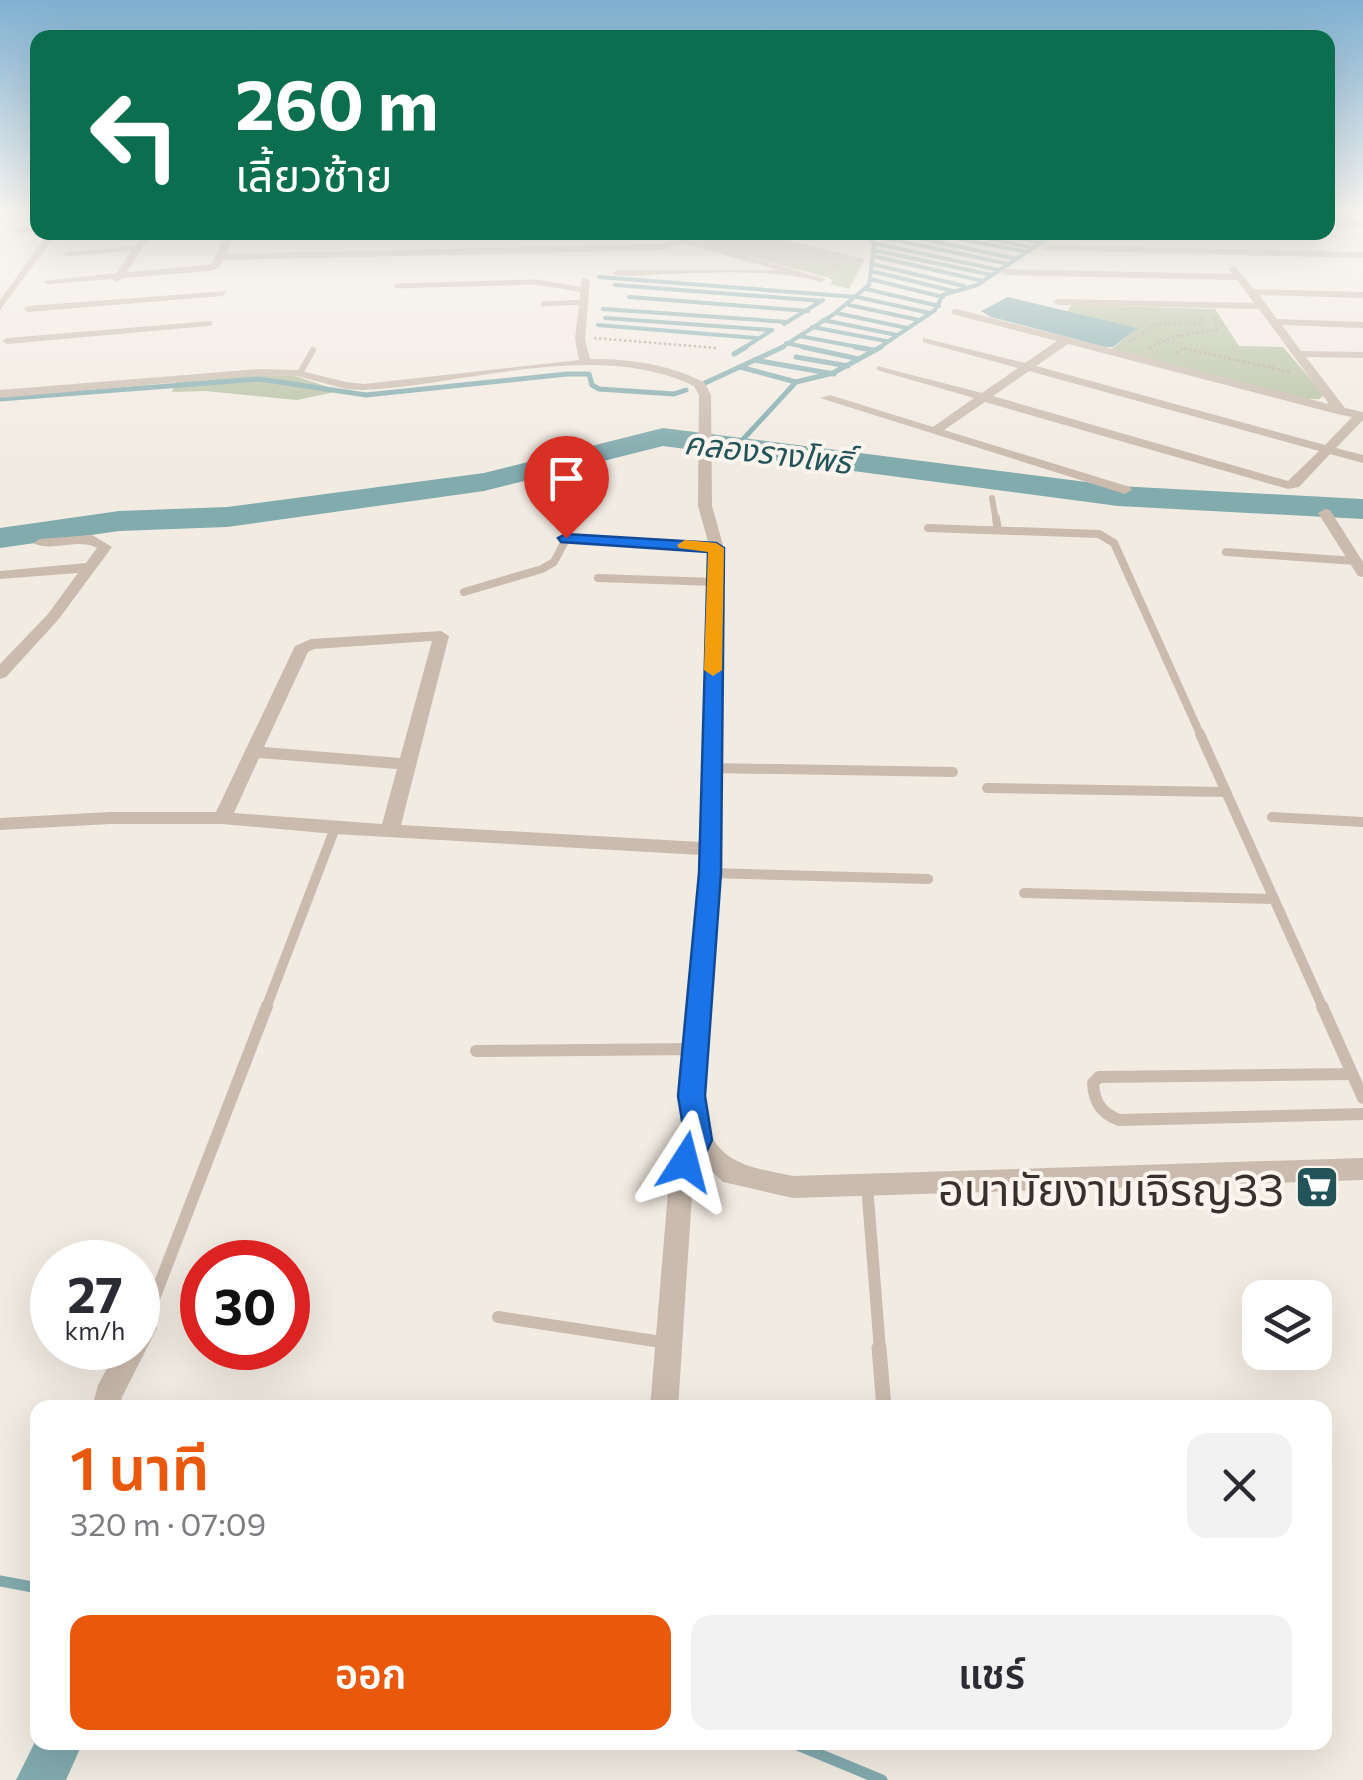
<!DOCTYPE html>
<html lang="th">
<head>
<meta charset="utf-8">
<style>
	:root { --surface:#fff; --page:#f2f2f3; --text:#2b2b33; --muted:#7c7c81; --accent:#ea580c }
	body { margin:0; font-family:Commissioner,"Noto Sans Thai",sans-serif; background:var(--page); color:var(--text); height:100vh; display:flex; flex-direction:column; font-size:38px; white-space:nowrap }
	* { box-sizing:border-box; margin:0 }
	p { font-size:32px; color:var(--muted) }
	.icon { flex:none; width:55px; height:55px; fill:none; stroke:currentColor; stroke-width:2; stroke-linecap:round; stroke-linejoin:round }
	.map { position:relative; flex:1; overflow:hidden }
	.details { position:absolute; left:30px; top:1400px; width:1302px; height:350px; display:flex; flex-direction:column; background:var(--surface); border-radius:20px; box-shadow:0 10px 40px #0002 }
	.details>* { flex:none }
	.guide { position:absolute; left:30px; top:30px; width:1305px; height:210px; border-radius:20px; box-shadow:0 10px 40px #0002; background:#0b6e4f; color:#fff; overflow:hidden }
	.fabs { position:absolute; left:1242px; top:1280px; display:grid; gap:20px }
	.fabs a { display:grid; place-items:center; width:90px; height:90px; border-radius:20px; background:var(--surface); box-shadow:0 10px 40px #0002; font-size:50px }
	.speed { position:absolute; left:30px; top:1240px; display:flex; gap:20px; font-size:50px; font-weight:700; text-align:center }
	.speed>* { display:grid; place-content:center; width:130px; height:130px; border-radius:50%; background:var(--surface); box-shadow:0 10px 40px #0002; line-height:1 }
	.speed small { font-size:25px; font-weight:400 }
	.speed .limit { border:15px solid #d22; background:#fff; color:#111 }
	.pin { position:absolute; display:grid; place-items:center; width:85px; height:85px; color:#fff; margin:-102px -42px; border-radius:50% 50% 50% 0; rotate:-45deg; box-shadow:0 0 10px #0007 }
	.pin .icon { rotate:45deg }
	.me { position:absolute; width:110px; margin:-55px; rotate:9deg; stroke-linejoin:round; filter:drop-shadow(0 0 8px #0008) }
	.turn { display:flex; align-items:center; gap:35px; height:210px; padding:0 40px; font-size:45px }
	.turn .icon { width:130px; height:130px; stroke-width:2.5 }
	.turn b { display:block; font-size:70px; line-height:85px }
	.round { display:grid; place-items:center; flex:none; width:105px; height:105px; border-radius:20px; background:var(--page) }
	.overview { display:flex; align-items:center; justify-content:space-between; height:170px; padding:0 40px }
	h1 { font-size:60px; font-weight:600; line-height:75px; color:var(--accent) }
	.button { display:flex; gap:20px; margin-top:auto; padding:20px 40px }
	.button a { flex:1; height:115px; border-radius:20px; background:var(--accent); color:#fff; font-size:40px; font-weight:600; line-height:115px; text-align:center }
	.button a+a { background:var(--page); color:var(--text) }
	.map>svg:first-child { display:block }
	.green { fill:#b6c1a2 }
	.water { fill:#82abae }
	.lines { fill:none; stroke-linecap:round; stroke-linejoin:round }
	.stream-far2 { stroke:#82abae; stroke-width:4 }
	.stream-far1 { stroke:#82abae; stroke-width:5 }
	.stream { stroke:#82abae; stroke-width:11 }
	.canal { fill:#82abae; fill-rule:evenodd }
	.river { fill:#82abae; fill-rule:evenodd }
	.path { stroke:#b6a698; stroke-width:2.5; stroke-dasharray:2.5 2.5; stroke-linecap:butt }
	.lane-far5 { stroke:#cabbae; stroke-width:5 }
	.lane-far4 { stroke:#cabbae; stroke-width:6 }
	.lane-far3 { stroke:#cabbae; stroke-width:8 }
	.lane-far2 { stroke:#cabbae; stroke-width:10 }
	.lane-far1 { stroke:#cabbae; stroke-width:12 }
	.lane { stroke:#cabbae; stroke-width:15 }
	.street { fill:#cabbae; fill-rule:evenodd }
	.route { fill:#1a73e8; stroke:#114b97; stroke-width:2.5 }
	.slow { fill:#f59e0b }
	.labels { text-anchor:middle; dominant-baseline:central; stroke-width:8; stroke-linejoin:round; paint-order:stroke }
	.far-water-label { font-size:32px; font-style:italic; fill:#235459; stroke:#faf5ee }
	.near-poi-label { font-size:45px; fill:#39302c; stroke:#faf5ee; text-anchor:end }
</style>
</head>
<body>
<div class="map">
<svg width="1363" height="1780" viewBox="0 0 1363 1780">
	<rect width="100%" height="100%" fill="#f2ebe2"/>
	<g class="green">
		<polygon points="664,233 779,233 778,238 865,259 849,289 830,284 833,280 829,278"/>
		<polygon points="1072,305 1215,309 1239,346 1283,347 1324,395 1319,399 1304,399 1112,349 1137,328 1067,311"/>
		<polygon points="260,375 295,376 340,391 297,400 205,391 172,392 177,380"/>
	</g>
	<polygon class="water" points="1008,297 1138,328 1113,347 1105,347 991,317 981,311"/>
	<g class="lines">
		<g class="stream-far2">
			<polyline points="890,232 1017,259"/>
			<polyline points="925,232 1027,252"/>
			<polyline points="957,232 1034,248"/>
			<polyline points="989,232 1042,243"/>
			<polyline points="1023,232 1049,238"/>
			<polyline points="870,235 1009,264"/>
			<polyline points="872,243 999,270"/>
			<polyline points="873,250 992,275"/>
			<polyline points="873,256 983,281"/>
			<polyline points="872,264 964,286"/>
			<polyline points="871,271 953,291"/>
			<polyline points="599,277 857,297 930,313"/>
			<polyline points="870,279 943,297"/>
			<polyline points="615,285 822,301"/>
			<polyline points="866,289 939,306"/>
			<polyline points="629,297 808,311"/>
			<polyline points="849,305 919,320"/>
			<polyline points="603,309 788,322"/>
			<polyline points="836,313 907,328"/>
			<polyline points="605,318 772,330"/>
			<polyline points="823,320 897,335"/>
			<polyline points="784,324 823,300"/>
			<polyline points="598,325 756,338"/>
			<polyline points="812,327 886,341"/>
			<polyline points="799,336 869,349"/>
			<polyline points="786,343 814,349"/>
			<polyline points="742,349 772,330"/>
			<polyline points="779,349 834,314 869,285 874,247 870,232"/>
			<polyline points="877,349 935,310 943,295 977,285 1057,232"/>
		</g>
		<g class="stream-far1">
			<polyline points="803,347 859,359"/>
			<polyline points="855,347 873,350"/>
			<polyline points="734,354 746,347"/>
			<polyline points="796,357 848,366"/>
			<polyline points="754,360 834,374"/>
			<polyline points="740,367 796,382"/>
			<polyline points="705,383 783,347"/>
			<polyline points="0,399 259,379 366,395 567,374 589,374 592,385 599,389 674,394 686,390"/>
			<polyline points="736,447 796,382 833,373 881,347"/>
		</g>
		<g class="stream">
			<polyline points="0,1581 38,1588"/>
			<polyline points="790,1742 882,1780"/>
		</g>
		<polygon class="canal" points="38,1736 38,1742 83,1742 66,1780 16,1780"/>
		<polygon class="river" points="663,428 1118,486 1363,499 1363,519 1118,506 663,446 484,491 227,527 119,531 0,548 0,528 119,511 227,507 484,473"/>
		<g class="path">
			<polyline points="776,250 802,249 840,261 837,268 830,268"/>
			<polyline points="594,338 716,348"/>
			<polyline points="1129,342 1157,324 1200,324 1202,318"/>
			<polyline points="1149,348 1172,337 1216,330 1215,318"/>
			<polyline points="1176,353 1183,348 1290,372"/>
		</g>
		<g class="lane-far5">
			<polyline points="17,230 38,230"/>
			<polyline points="397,286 535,282 584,290"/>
			<polyline points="543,304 584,302"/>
		</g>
		<g class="lane-far4">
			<polyline points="300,373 313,350"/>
			<polyline points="992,498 996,521"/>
		</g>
		<g class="lane-far3">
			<polyline points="996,518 998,530"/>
			<polyline points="928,528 1099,534 1114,543 1201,736"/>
			<polyline points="1226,552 1355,561"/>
			<polyline points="598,578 715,582"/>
			<polyline points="464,592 542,569 554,562 566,539 716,548"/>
		</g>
		<g class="lane-far2">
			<polyline points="1200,734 1323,1008"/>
			<polyline points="711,768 953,772"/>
			<polyline points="987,788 1226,792"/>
			<polyline points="1272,817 1363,822"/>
			<polyline points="710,873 928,879"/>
			<polyline points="1024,893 1274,899"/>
			<polyline points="266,1008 335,828"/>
		</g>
		<g class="lane-far1">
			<polyline points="1322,1006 1363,1098"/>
			<polyline points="476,1051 695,1049"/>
			<path d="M1352,1074L1099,1077L1093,1083C1094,1102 1101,1113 1119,1120L1363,1114"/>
			<polyline points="867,1185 880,1350"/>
			<polyline points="498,1317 668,1343"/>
			<polyline points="143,1327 267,1006"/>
		</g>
		<polyline class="lane" points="879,1348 884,1408"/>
		<g class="street">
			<polygon points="1328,220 1363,221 1363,227 1328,226"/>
			<polygon points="49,232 58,232 0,310 0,300"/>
			<path d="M144,232H153L127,272L208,265L212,263L227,232H347L234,238L226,254L662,244L673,241L648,232L682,237L710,232L692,240L826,279L821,282C757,265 683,275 617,276L612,273L617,270H778L682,243L663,250L223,260L219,267L210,271L123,278L117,282L112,279L48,284L43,281L117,273L131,251L67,256L62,253L135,246Z"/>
			<polygon points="809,232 843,232 855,236 850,239"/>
			<polygon points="1045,245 1363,252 1363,258 1042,250"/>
			<path d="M1234,266L1254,289L1363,292V298L1259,295L1277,319L1363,322V328L1282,325L1301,351L1363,352V358L1306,357L1345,408L1363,412V420L1336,448L1363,455V463L1330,454L1299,487L1288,489L985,402L944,430L1130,487L1132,490L1125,494L820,398L830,395L933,427L974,398L877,370V366L982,393L1018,368L923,342V338L1025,363L1057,341L952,314V310L956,309L1329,404L1259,309L1058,305L1053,302L1058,299L1254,303L1237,280L1006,275L1001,272L1006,269L1233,274L1229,269ZM1068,344L1337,414L1352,417L1325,445L1036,366ZM1029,371L1319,451L1288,481L993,396Z"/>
			<path d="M582,278L590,280L585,339L590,359C627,358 673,365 705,383L711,395L712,506L723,545L720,873L704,1120C720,1166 751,1167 793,1176L1363,1158V1180L793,1198L723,1182L699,1159L693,1180L678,1408H650L669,1180L677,1150L686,1137L680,1120L701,855L335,834L222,824H110L0,830V818L110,812H216L295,646L311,639L441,631L449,636L401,825L701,842L709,545L698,506L699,395L694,386C597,339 467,385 364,390L346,389L297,376L259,375L0,398V390L259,369L297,370L346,382L364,384L579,360L575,339ZM432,641L400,758L264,747L308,652L314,649ZM259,758L397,769L382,824L234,813Z"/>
			<polygon points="227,291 223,296 28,312 23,309 28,306"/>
			<polygon points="212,321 212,325 208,326 7,344 2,341 7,338"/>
			<polygon points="1325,509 1330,510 1363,562 1363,577 1358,576 1318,513"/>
			<path d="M92,535L112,547L58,620L6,677L0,679V664L48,614L78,573L0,579V571L86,563L97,548C77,537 52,553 33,543L40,539Z"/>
			<polygon points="143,1315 153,1319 157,1328 122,1397 120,1408 92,1408 98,1385 118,1348 138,1348 138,1317"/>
		</g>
	</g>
	<linearGradient id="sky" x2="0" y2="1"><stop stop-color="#7fb0d1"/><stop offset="0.46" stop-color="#f9f6f2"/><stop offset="1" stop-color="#f9f6f2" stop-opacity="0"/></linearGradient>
	<rect width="1363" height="461" fill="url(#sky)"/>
	<path class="route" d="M566,534L716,543L724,548L721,873L705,1096L712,1140C704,1157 696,1178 675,1170L671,1162L685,1138L678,1096L699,873L708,552L561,542L558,538Z"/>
	<polygon class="slow" points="685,540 716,543 724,548 722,670 713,676 704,670 708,552 679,548 677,545"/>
	<defs>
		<g id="supermarket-square" transform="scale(2.25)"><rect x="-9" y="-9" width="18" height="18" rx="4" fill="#235459" stroke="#faf5ee"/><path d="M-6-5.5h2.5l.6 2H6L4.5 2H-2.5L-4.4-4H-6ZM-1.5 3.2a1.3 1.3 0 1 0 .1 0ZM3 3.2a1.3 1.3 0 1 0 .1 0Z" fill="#fff"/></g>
	</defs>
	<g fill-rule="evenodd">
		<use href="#supermarket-square" x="1317" y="1187"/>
	</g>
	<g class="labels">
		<g class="far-water-label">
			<text transform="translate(768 451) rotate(7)">คลองรางโพธิ์</text>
		</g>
		<g class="near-poi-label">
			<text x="1284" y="1187">อนามัยงามเจิรญ33</text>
		</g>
	</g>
</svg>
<div class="fabs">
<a><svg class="icon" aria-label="layers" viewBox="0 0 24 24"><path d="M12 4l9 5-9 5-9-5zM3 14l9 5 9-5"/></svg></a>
</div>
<div class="speed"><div>27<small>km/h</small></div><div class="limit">30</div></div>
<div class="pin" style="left:566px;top:538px;background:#d93025"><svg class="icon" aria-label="arrive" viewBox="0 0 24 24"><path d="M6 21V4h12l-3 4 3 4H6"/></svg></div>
<svg class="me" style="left:685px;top:1162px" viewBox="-20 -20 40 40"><path d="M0-17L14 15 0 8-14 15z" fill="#1a73e8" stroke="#fff" stroke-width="4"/></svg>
<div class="guide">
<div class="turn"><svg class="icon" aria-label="left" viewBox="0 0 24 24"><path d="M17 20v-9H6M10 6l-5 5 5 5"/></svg><div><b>260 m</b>เลี้ยวซ้าย</div></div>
</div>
<section class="details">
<div class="overview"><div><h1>1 นาที</h1><p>320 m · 07:09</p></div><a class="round"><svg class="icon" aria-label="close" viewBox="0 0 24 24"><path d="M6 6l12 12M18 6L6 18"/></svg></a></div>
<div class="button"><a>ออก</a><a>แชร์</a></div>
</section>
</div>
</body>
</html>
